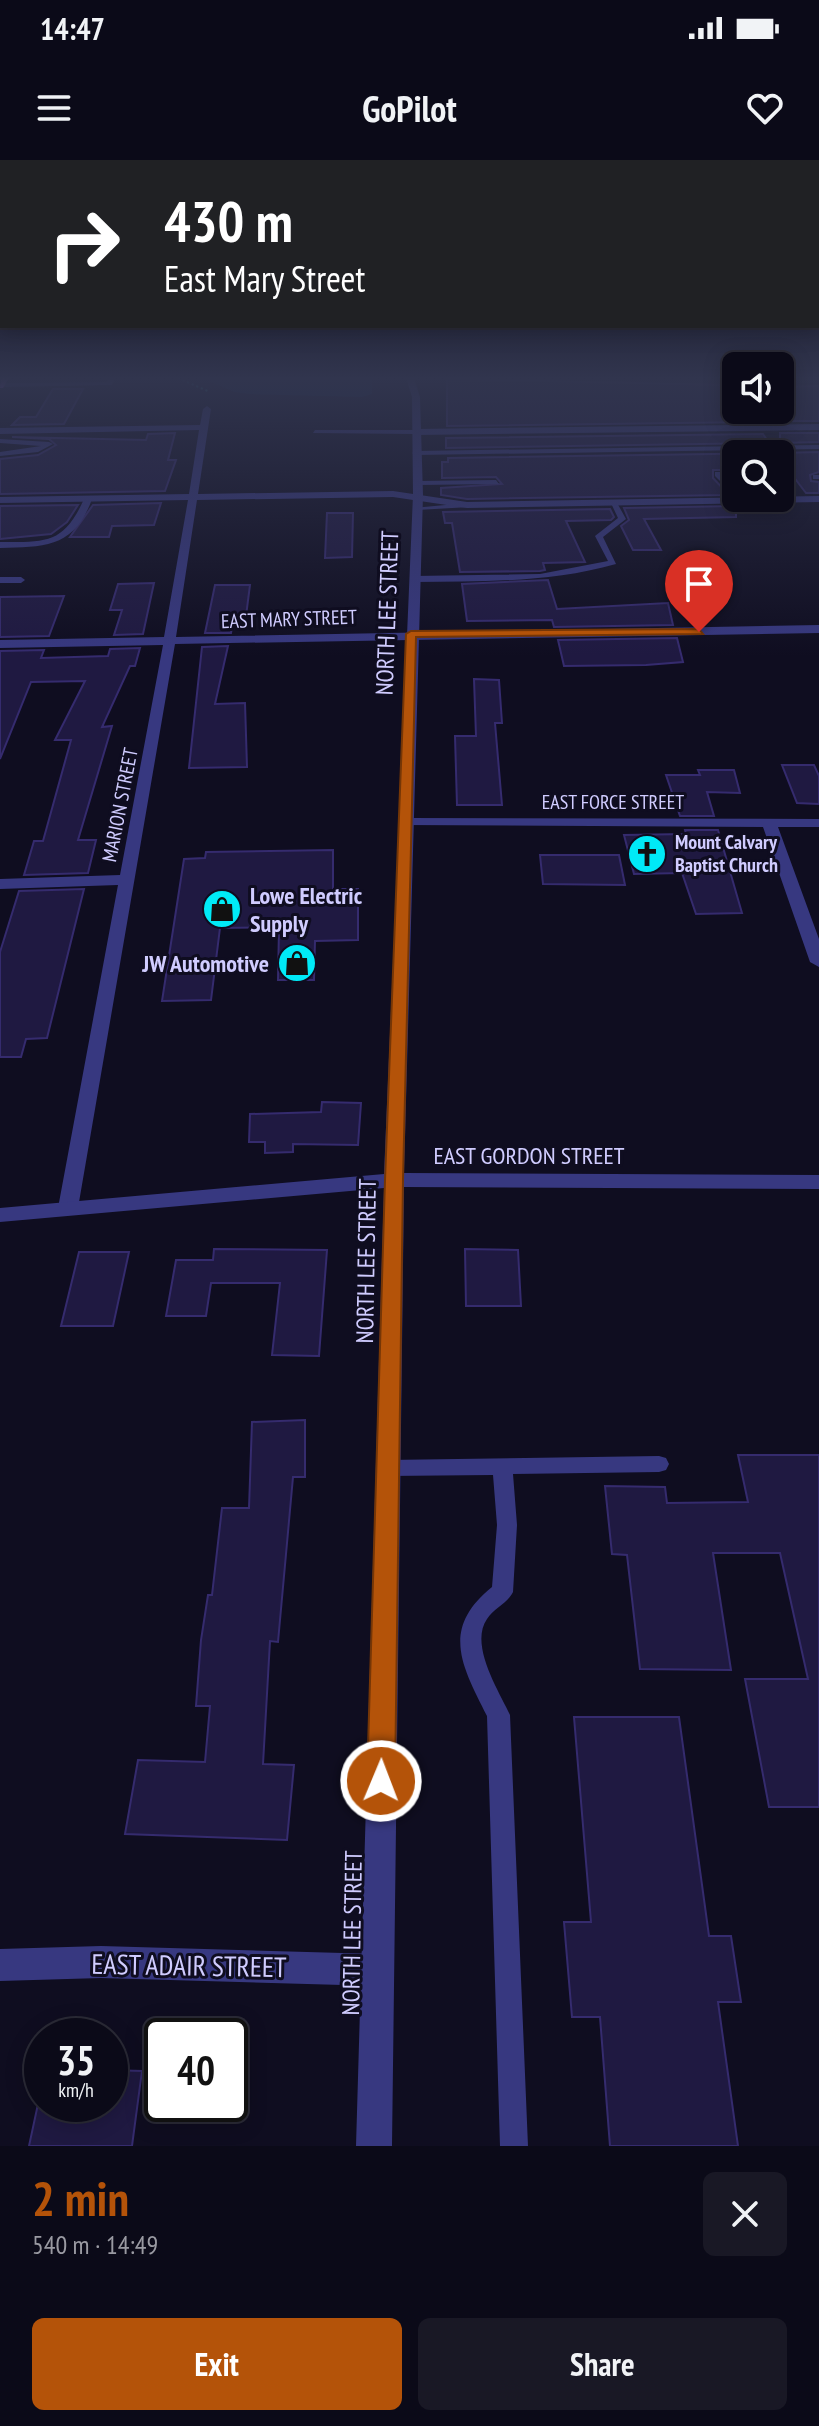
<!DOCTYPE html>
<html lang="en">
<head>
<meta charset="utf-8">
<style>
	:root { --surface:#0b0a18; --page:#191825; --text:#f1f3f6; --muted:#9a9aa2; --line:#2b2b37; --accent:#b45309 }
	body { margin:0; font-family:"PT Sans Narrow",sans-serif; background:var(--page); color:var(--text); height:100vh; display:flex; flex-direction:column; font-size:30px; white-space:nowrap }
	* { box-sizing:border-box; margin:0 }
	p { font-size:26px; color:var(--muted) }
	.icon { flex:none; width:44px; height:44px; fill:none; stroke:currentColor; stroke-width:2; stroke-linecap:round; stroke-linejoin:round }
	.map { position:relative; height:1986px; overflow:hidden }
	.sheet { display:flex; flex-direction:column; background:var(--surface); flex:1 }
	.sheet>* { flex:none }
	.hud { position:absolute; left:0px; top:0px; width:820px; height:168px; box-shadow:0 4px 20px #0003,0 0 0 2px var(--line); background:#202124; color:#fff; overflow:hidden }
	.buttons { position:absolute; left:722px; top:192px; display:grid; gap:16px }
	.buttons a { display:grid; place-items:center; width:72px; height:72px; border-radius:12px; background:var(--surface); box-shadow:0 4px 20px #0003,0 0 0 2px var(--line); font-size:40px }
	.speed { position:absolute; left:24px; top:1858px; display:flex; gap:16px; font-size:40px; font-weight:700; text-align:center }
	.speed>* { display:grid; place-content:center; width:104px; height:104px; border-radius:50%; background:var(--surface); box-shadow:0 4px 20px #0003,0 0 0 2px var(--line); line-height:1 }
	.speed small { font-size:20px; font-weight:400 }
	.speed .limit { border:4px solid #111; border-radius:12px; background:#fff; color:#111 }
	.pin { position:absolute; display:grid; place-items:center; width:68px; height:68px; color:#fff; margin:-82px -34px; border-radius:50% 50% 50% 0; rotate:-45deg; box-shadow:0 0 8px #0007 }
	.pin .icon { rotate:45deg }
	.me { position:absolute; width:88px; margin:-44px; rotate:1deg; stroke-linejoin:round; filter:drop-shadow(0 0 6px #0008) }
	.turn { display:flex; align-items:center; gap:28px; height:168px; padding:0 32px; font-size:36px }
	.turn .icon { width:104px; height:104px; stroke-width:2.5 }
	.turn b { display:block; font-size:56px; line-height:68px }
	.round { display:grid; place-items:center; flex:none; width:84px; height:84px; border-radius:12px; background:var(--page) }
	.headline { display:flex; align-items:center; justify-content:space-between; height:136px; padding:0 32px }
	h1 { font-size:48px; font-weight:700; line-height:60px; color:var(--accent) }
	.action { display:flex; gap:16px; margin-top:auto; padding:16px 32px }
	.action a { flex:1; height:92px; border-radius:12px; background:var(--accent); color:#fff; font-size:32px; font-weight:700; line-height:92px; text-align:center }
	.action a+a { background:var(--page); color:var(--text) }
	.status { display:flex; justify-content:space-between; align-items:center; height:56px; padding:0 40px; background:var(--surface); direction:ltr }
	.status svg { height:22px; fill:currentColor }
	header { display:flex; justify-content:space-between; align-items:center; height:104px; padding:0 32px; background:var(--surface); font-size:36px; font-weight:700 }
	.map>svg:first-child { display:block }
	.water { fill:#0c2445 }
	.building { fill:#1f1941; stroke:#352b6e; stroke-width:2 }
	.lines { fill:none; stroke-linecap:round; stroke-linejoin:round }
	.path { stroke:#2db2a4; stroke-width:2; stroke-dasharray:2 3; stroke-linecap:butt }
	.service { fill:#373880; fill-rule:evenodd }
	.minor { fill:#373880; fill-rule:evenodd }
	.tertiary { fill:#373880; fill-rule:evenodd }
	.primary { fill:#b753ff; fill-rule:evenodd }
	.route { fill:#b45309; stroke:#753606; stroke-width:2 }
	.labels { text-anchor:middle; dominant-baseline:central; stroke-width:6; stroke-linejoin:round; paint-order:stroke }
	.far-street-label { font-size:20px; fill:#d0ccff; stroke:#0f0d20 }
	.far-poi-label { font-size:20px; font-weight:bold; fill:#d0ccff; stroke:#0f0d20; text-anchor:start }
	.street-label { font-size:24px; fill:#d0ccff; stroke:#0f0d20 }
	.poi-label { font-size:24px; font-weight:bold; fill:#d0ccff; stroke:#0f0d20; text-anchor:start }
	.near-street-label { font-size:28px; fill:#d0ccff; stroke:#0f0d20 }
</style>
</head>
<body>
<div class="status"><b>14:47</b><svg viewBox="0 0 49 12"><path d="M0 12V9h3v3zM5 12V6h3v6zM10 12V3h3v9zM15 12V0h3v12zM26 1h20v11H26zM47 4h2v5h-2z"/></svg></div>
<header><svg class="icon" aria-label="menu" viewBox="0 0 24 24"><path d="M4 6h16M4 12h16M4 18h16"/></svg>GoPilot<svg class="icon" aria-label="heart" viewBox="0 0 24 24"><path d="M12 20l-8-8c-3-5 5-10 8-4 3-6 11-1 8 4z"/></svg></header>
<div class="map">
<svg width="819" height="1986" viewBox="0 0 819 1986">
	<rect width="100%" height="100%" fill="#0f0d20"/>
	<polygon class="water" points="203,218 372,218 372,234 362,237 249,234 234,232"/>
	<g class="building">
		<polygon points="447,219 729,225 736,235 736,250 746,250 754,262 447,266"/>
		<polygon points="819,226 819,261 780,261 780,227"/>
		<polygon points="53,229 83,229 64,264 12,265 20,257 36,257"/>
		<polygon points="175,273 168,300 176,300 165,331 0,334 0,299 38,295 56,285 49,279 12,277 146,280 148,274"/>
		<polygon points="780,273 819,273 819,282 780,283"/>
		<polygon points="763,274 769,283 446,288 446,278"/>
		<polygon points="819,292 819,312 810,315 811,321 819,322 819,333 806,333 780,299 780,293"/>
		<polygon points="776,293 736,294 736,325 723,310 713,310 713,318 729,335 467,339 441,335 441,328 502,324 496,317 442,318 442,302 448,302 448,298"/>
		<polygon points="161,343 154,365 112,366 109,377 70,377 93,345"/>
		<polygon points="78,345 67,362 51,374 0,379 0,346"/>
		<polygon points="736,346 736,357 644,359 661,390 633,390 621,366 629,360 624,348"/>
		<polygon points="610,349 614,357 611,360 566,361 585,402 543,403 545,410 540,411 460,412 452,363 445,363 443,352"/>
		<polygon points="327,353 353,353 352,397 325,398"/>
		<polygon points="548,420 557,449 668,443 673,465 554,467 552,460 467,461 462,424"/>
		<polygon points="154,423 143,474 114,475 122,450 110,450 118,424"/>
		<polygon points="215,425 250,425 246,456 234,456 231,473 205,473"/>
		<polygon points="64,436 49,476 0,477 0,437"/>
		<polygon points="677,478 683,502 646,505 564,506 558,480"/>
		<polygon points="228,486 215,544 245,543 247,607 189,608 202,487"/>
		<polygon points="140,488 135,506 130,506 102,567 112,566 78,680 96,680 88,713 24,715 34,681 43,681 71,580 55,580 85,521 31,522 0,599 0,491 44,490 41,498 108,496 110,489"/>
		<polygon points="474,519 499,520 502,563 495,563 502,645 457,645 455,576 476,576"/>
		<polygon points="782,605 814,605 819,616 819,644 797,643"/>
		<polygon points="698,610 734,610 740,633 707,632 714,656 680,656 666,615 700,615"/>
		<polygon points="685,670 718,670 742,753 696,754 682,713 634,714 624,675 686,674"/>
		<polygon points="333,690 333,729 358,729 358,780 315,781 314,820 278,820 279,767 220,768 211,840 162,841 184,699 205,698 206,692"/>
		<polygon points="540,695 619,695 625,725 543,724"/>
		<polygon points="84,729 47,878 26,879 21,897 0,897 0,792 19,731"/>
		<polygon points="322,942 361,943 358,985 293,984 293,992 265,993 265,982 249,982 250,954 321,952"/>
		<polygon points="214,1089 327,1090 319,1196 272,1195 280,1123 211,1123 206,1156 166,1156 176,1100 213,1100"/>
		<polygon points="465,1089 518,1090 521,1146 466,1146"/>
		<polygon points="79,1092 129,1092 113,1166 61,1166"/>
		<polygon points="305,1260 305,1317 293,1317 278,1482 270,1481 263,1604 294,1605 287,1680 125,1674 138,1600 205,1602 210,1546 196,1546 201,1480 208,1435 212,1435 222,1348 249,1348 252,1262"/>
		<polygon points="738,1295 819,1295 819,1647 769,1647 745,1519 808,1519 780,1393 713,1393 731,1510 640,1509 627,1395 612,1394 605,1326 665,1327 667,1343 748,1342"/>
		<polygon points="574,1557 679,1557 709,1776 731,1776 741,1842 718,1842 738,1986 610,1986 600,1857 572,1857 564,1762 591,1762"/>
		<polygon points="110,1910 142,1911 132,1986 29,1986 38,1944 110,1944"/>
	</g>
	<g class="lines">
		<polyline class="path" points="178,218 210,232"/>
		<g class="service">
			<polygon points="109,218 115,218 112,225 0,227 0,223 107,222"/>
			<polygon points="315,270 415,270 418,272 415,274 313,273"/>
			<polygon points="0,279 49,282 53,284 38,292 0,296 0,292 41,286 0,283"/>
			<polygon points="819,285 819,289 416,295 412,293 416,291"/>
			<polygon points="715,312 721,312 736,330 736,337 715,316"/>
			<rect x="813" y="315" width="6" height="4"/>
			<polygon points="496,320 499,324 417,325 413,323 417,321"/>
			<path d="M85,337L92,339C75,387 46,387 0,388V382C48,382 64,384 85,337Z"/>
			<path d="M610,341H616L626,359L603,377L616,404C549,423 483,421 414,422L410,419L414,416L540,414L608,401L595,376L618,358Z"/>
			<polygon points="467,343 470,347 417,350 413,348"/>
			<polygon points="0,417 21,417 25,420 21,423 0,423"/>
			<path d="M659,1296L666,1298L669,1304L666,1310L659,1312L513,1314L517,1365L513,1432C507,1444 494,1448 487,1459C469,1485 499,1531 510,1555L528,1986H500L487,1556C462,1506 440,1469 492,1427L497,1365L493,1315L387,1316L380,1314L377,1308L380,1302L387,1300Z"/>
		</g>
		<g class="minor">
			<polygon points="207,246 211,249 198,334 393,331 467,342 819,336 819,342 467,348 393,337 197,340 176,477 819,465 819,473 175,484 78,1048 75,1053 61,1053 58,1048 118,725 0,729 0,719 120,715 163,485 0,488 0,480 164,477 188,340 0,343 0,337 189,334 199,270 0,274 0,268 200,265 203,249"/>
			<polygon points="819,264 819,270 415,275 411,272 415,269"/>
			<polygon points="406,658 819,659 819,667 778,667 819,779 819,807 810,802 763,667 401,665 399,662"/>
			<polygon points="101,1786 378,1794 390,1798 394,1810 390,1822 378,1826 101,1818 0,1821 0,1789"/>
		</g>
		<polygon class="tertiary" points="406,218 414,218 420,237 423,335 404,1013 819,1015 819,1029 404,1027 392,1986 356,1986 384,1028 0,1062 0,1048 384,1014 413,335 412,237"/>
		<polygon class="primary" points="9,218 3,228 0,228 1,218"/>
	</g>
	<linearGradient id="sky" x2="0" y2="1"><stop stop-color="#080712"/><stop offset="0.44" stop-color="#31354e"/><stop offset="1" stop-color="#31354e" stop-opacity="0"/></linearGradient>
	<rect width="819" height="496" fill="url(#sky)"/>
	<polygon class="route" points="699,469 703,474 416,477 403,1020 395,1621 391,1631 381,1635 371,1631 367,1621 385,1020 406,474 411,471"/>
	<defs>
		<g id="church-disc" transform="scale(2)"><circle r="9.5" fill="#00eaf7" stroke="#0f0d20"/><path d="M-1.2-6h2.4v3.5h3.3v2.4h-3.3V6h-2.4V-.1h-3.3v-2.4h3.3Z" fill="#111"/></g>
		<g id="shop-disc" transform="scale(2)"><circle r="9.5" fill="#00eaf7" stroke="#0f0d20"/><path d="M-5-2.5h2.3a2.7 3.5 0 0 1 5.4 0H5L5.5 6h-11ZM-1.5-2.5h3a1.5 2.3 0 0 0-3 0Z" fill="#111"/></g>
	</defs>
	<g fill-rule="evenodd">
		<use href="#church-disc" x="647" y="694"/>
		<use href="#shop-disc" x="222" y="749"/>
		<use href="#shop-disc" x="297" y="803"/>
	</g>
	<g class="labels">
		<g class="far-street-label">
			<text transform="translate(289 459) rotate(-2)">EAST MARY STREET</text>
			<text x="613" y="642">EAST FORCE STREET</text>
			<text transform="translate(120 645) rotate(-79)">MARION STREET</text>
		</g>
		<g class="far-poi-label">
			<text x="675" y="682">Mount Calvary<tspan x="675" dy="23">Baptist Church</tspan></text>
		</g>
		<g class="street-label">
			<text transform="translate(387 453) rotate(-88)">NORTH LEE STREET</text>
			<text x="529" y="995">EAST GORDON STREET</text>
			<text transform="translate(366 1101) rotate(-89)">NORTH LEE STREET</text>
			<text transform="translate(352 1773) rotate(-89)">NORTH LEE STREET</text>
		</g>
		<g class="poi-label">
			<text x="250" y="735">Lowe Electric<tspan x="250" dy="28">Supply</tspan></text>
			<text x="269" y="803" text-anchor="end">JW Automotive</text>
		</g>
		<g class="near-street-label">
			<text transform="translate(189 1805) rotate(1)">EAST ADAIR STREET</text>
		</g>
	</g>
</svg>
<div class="buttons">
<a><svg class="icon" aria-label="sound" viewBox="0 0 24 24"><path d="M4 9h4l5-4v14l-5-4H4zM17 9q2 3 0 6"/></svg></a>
<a><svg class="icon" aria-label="search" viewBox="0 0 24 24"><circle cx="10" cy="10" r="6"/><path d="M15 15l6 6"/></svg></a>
</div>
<div class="speed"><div>35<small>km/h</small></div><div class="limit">40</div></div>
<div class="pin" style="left:699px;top:472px;background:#d93025"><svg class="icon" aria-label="arrive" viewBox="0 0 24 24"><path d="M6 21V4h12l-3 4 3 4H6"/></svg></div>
<svg class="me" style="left:381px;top:1621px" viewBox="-20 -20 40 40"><circle r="17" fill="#b45309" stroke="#fff" stroke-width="3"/><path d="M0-11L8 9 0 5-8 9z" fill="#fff"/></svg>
<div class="hud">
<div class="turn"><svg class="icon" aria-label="right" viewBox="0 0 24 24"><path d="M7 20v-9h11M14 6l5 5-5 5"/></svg><div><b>430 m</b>East Mary Street</div></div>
</div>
</div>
<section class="sheet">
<div class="headline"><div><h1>2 min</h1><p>540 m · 14:49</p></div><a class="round"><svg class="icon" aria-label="close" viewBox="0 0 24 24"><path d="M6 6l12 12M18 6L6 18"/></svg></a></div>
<div class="action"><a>Exit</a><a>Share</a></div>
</section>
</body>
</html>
